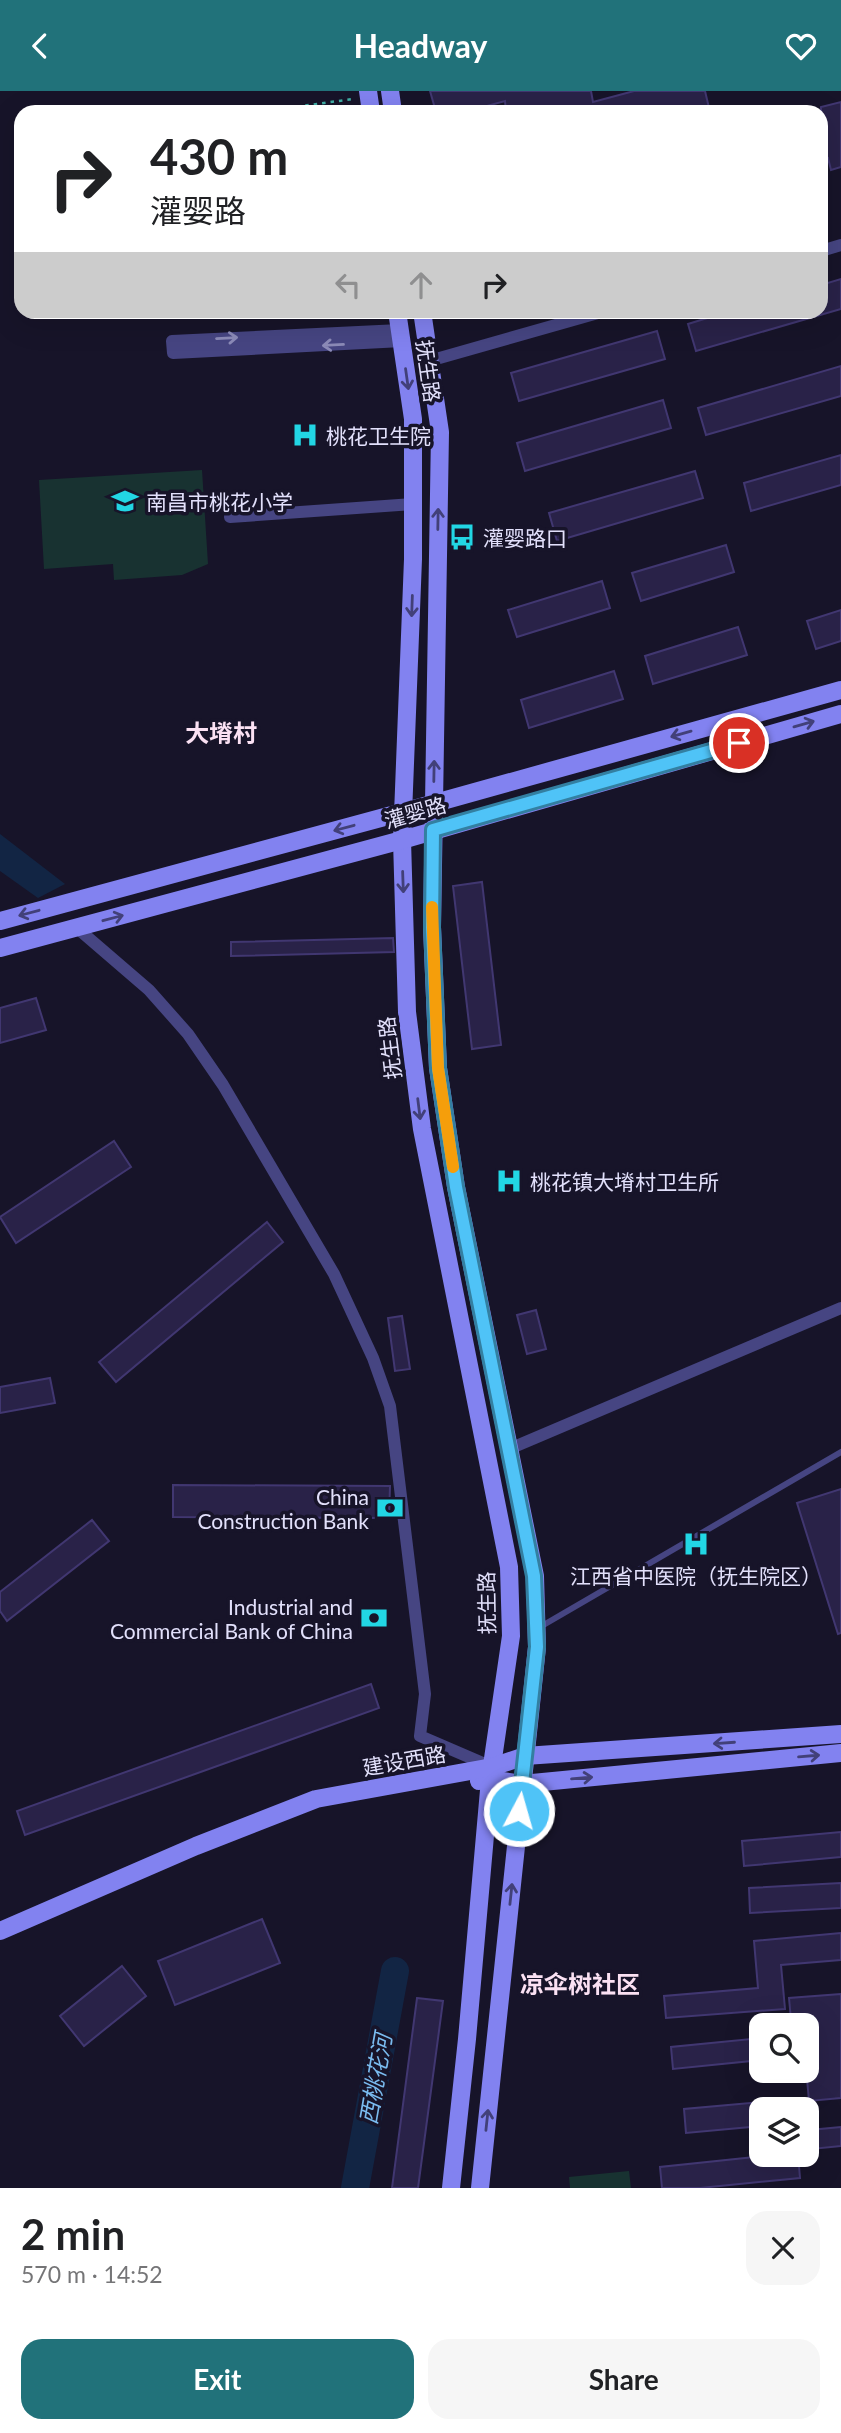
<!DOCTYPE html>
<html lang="en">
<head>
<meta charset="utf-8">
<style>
	:root { --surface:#fff; --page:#f6f6f6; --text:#202124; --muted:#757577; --accent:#21727a }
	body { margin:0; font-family:Lato,"Noto Sans SC",sans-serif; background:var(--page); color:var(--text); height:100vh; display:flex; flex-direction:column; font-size:26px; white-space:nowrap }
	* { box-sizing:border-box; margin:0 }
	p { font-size:23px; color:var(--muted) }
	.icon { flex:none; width:38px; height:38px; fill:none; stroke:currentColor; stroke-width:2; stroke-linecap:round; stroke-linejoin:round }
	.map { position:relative; height:2097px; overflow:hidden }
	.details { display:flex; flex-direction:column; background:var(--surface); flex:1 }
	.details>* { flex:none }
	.hud { position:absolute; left:14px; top:14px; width:814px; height:214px; border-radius:21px; box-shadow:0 7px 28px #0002; background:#fff; color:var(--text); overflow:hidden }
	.fabs { position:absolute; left:749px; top:1922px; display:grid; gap:14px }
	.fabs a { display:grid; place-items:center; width:70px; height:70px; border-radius:14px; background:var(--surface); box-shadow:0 7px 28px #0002; font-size:35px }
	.pin { position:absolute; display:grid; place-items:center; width:60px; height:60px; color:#fff; margin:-30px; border:4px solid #fff; border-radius:50%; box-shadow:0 2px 7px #0007 }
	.me { position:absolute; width:77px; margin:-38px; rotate:6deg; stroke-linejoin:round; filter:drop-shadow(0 0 5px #0008) }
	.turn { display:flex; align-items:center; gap:24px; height:147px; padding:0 21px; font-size:32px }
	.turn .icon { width:91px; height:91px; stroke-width:2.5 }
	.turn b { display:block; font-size:49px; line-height:60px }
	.lanes { display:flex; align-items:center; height:66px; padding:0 21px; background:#0003; justify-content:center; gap:35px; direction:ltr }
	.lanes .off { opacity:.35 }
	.round { display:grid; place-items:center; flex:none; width:74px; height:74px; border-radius:21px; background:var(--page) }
	.overview { display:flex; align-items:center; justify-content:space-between; height:119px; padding:0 21px }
	h1 { font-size:42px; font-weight:700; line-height:52px }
	.button { display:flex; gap:14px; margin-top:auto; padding:14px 21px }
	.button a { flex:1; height:80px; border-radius:21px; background:var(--accent); color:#fff; font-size:28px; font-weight:700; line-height:80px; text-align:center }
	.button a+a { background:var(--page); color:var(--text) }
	header { display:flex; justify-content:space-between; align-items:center; height:91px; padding:0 21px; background:var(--accent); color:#fff; font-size:32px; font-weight:700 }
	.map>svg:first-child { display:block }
	.green { fill:#183231 }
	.water { fill:#122544 }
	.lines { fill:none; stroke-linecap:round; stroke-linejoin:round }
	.river { stroke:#122544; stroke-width:28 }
	.building { fill:#292248; stroke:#413771; stroke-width:2 }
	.path { stroke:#40afa6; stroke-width:2.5; stroke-dasharray:3.5 5; stroke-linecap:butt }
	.service { stroke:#464582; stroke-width:6 }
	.minor { stroke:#464582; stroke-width:12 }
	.secondary { stroke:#8282f0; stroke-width:18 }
	.oneway { stroke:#8c8bb8 }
	.oneway2 { stroke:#424079 }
	.route-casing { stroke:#337fa1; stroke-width:18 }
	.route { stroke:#4fc3f7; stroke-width:12 }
	.slow { stroke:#f59e0b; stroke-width:12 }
	.labels { text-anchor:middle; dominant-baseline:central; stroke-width:7; stroke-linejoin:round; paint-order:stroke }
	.street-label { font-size:21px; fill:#e2e0fb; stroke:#171429 }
	.poi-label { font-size:21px; fill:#e2e0fb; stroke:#171429; text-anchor:start }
	.water-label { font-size:23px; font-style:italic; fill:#7abbef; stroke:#171429 }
	.quarter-label { font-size:24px; font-weight:bold; fill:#fbe1f3; stroke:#171429 }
</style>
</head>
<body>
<header><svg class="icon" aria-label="back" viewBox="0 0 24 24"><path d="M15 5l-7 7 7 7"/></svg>Headway<svg class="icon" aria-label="heart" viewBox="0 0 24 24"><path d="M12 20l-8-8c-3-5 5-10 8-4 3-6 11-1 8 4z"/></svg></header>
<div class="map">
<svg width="841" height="2097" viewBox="0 0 841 2097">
	<rect width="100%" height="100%" fill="#171429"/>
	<g class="green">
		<polygon points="202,379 208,473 182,484 114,489 113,473 44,478 39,389"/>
		<polygon points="629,2080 631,2097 570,2097 569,2086"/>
	</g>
	<polygon class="water" points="0,743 65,793 38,807 0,780"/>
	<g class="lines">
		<polyline class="river" points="355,2097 395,1880"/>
	</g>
	<g class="building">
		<polygon points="430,0 591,0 593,11 634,0 705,0 710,21 506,21 505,10 465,21 436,21"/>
		<polygon points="841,11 841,76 831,79 828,67 821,69 821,16"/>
		<polygon points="841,188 841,218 696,260 688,233 730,220 821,220 821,194"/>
		<polygon points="657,240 665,268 519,310 511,282"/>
		<polygon points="841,275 841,305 706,344 698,317"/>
		<polygon points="663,309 671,337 525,380 517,352"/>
		<polygon points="841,364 841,394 751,420 744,392"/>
		<polygon points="695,380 703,407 557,450 549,422"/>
		<polygon points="726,454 734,481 641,510 632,482"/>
		<polygon points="602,490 610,517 517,546 508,519"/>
		<polygon points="841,519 841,550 816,558 807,530"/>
		<polygon points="738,536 747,564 653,593 645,565"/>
		<polygon points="614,580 623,608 529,637 521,609"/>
		<polygon points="482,791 501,954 472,958 453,795"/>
		<polygon points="393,847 394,861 231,865 231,851"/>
		<polygon points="36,907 46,939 0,952 0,917"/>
		<polygon points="114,1050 131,1076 16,1152 0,1126"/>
		<polygon points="267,1131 283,1151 116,1291 99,1271"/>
		<polygon points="536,1219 546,1258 527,1263 517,1224"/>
		<polygon points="402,1225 410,1278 395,1280 388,1227"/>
		<polygon points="50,1287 55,1312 0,1322 0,1296"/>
		<polygon points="173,1394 390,1395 389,1427 173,1426"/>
		<polygon points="841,1398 841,1542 838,1543 797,1412"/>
		<polygon points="92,1429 109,1450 7,1530 0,1520 0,1501"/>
		<polygon points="371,1593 379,1617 25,1744 17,1720"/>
		<polygon points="841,1741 841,1766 744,1775 742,1750"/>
		<polygon points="841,1792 841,1817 750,1822 749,1797"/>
		<polygon points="262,1828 280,1872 175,1914 158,1870"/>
		<polygon points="841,1842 841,1869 781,1874 785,1918 666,1927 664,1905 758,1897 754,1850"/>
		<polygon points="122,1875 146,1905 84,1955 60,1925"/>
		<polygon points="841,1903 841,2007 809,2010 807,1988 807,1927 791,1929 789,1907"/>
		<polygon points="417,1907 443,1910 418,2097 392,2097"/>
		<polygon points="761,1947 761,1969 673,1978 671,1956"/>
		<polygon points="761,2011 761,2035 686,2042 684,2018"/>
		<polygon points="841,2036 841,2055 812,2058 810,2039"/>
		<polygon points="784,2063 798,2063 800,2087 700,2097 662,2097 660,2076"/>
	</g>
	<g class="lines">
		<polyline class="path" points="280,18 353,8"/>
		<polyline class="service" points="540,1536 841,1361"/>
		<g class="minor">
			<polyline points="821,160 841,154"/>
			<polyline points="400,239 172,250 173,262 402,250"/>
			<polyline points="429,270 605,220"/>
			<polyline points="230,426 413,413"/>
			<polyline points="77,837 149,899 188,943 223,994 334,1183 373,1267 390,1315 425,1603 420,1645 492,1676"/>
			<polyline points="509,1358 841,1217"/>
		</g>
		<g class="secondary">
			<polyline points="368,0 371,21"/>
			<polyline points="390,0 393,21"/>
			<polyline points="397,220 413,328 413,468 402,749 407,921 422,1038 509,1476 511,1545 490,1688 467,1948 451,2097"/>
			<polyline points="422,220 440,341 432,836 438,977 456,1096 535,1485 537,1556 480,2097"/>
			<polyline points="0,830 403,721 841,599"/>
			<polyline points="0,857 402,749 841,623"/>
			<polyline points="479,1690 490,1688 522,1693 841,1662"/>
			<polyline points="0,1840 196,1755 316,1708 492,1676 525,1665 841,1643"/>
		</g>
	</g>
	<defs><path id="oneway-shaft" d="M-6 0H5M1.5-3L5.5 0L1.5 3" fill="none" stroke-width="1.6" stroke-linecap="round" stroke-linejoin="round" transform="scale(1.75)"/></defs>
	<g class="oneway">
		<use href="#oneway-shaft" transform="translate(227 247) rotate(-3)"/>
		<use href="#oneway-shaft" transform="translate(333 254) rotate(177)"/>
	</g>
	<g class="oneway2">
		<use href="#oneway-shaft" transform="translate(407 288) rotate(82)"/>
		<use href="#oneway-shaft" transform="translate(438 428) rotate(-89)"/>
		<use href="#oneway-shaft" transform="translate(412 515) rotate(92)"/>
		<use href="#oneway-shaft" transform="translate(804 633) rotate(-16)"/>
		<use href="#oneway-shaft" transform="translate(681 643) rotate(164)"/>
		<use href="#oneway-shaft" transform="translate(434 680) rotate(-89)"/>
		<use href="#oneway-shaft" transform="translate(344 737) rotate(165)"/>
		<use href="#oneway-shaft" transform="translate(403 791) rotate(88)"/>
		<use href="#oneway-shaft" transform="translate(29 822) rotate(165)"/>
		<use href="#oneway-shaft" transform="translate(113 827) rotate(-15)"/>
		<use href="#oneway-shaft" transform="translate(419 1018) rotate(83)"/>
		<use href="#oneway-shaft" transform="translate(724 1652) rotate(176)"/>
		<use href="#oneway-shaft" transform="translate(809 1665) rotate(-5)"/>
		<use href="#oneway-shaft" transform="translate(582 1687) rotate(-5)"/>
		<use href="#oneway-shaft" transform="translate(511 1803) rotate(-84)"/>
		<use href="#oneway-shaft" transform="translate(487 2029) rotate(-84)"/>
	</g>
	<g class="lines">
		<g class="route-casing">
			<polyline id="route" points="519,1720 537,1556 534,1485 456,1096 438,977 432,836 433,739 739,652"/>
		</g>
		<use href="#route" class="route"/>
		<polyline class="slow" points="432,816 438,977 453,1076"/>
	</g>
	<defs>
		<g id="hospital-bare" transform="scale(2.1)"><path d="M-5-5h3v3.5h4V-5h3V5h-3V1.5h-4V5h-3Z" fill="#22d6e4" stroke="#171429" stroke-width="2.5" paint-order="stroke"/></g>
		<g id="school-bare" transform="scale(2.1)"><path d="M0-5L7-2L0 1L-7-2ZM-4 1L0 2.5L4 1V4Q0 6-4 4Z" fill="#22d6e4" stroke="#171429" stroke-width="2.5" paint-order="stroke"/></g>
		<g id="bus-bare" transform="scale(2.1)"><path d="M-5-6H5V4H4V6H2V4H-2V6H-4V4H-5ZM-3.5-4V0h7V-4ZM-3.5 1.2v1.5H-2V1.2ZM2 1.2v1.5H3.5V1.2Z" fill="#22d6e4" stroke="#171429" stroke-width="2.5" paint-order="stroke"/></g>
		<g id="bank-bare" transform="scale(2.1)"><path d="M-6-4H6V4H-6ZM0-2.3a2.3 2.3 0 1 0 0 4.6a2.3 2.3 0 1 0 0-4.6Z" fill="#22d6e4" stroke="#171429" stroke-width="2.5" paint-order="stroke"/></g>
	</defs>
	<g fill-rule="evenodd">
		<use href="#hospital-bare" x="305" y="344"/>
		<use href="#school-bare" x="125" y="410"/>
		<use href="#bus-bare" x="462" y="446"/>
		<use href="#hospital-bare" x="509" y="1090"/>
		<use href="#bank-bare" x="390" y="1417"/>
		<use href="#hospital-bare" x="696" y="1453"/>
		<use href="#bank-bare" x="374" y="1527"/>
	</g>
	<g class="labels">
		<g class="street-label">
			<text transform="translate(429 280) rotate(82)">抚生路</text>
			<text transform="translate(415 721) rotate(-16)">灌婴路</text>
			<text transform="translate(389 957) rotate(-97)">抚生路</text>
			<text transform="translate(486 1512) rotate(-91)">抚生路</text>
			<text transform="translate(404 1669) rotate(-10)">建设西路</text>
		</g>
		<g class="poi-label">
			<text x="326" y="344">桃花卫生院</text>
			<text x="146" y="410">南昌市桃花小学</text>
			<text x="483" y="446">灌婴路口</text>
			<text x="530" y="1090">桃花镇大塉村卫生所</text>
			<text x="369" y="1405" text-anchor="end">China<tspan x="369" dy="24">Construction Bank</tspan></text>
			<text x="696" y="1484" text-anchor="middle">江西省中医院（抚生院区）</text>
			<text x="353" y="1515" text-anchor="end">Industrial and<tspan x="353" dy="24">Commercial Bank of China</tspan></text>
		</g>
		<g class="water-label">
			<text transform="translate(375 1988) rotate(-80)">西桃花河</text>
		</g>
		<g class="quarter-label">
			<text x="221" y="641">大塉村</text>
			<text x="580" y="1892">凉伞树社区</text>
		</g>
	</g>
</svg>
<div class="fabs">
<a><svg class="icon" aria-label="search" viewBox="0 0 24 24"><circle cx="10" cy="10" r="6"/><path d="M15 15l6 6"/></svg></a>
<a><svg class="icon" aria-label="layers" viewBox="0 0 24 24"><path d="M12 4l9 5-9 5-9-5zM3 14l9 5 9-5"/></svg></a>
</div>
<div class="pin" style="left:739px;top:652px;background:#d93025"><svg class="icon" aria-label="arrive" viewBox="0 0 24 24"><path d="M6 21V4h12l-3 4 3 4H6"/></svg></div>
<svg class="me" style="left:519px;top:1720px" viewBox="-20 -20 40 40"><circle r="17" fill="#4fc3f7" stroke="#fff" stroke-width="3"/><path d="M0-11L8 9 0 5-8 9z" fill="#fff"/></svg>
<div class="hud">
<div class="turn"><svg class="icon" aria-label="right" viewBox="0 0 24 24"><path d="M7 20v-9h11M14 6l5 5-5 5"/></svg><div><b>430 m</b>灌婴路</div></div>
<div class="lanes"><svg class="icon off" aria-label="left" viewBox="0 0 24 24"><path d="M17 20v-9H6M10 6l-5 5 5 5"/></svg><svg class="icon off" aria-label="ahead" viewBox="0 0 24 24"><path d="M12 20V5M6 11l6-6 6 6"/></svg><svg class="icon" aria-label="right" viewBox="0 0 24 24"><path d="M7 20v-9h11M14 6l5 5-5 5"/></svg></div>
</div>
</div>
<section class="details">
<div class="overview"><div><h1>2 min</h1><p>570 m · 14:52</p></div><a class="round"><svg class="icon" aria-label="close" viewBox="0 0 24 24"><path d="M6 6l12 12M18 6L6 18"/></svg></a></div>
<div class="button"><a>Exit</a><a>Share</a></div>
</section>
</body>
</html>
